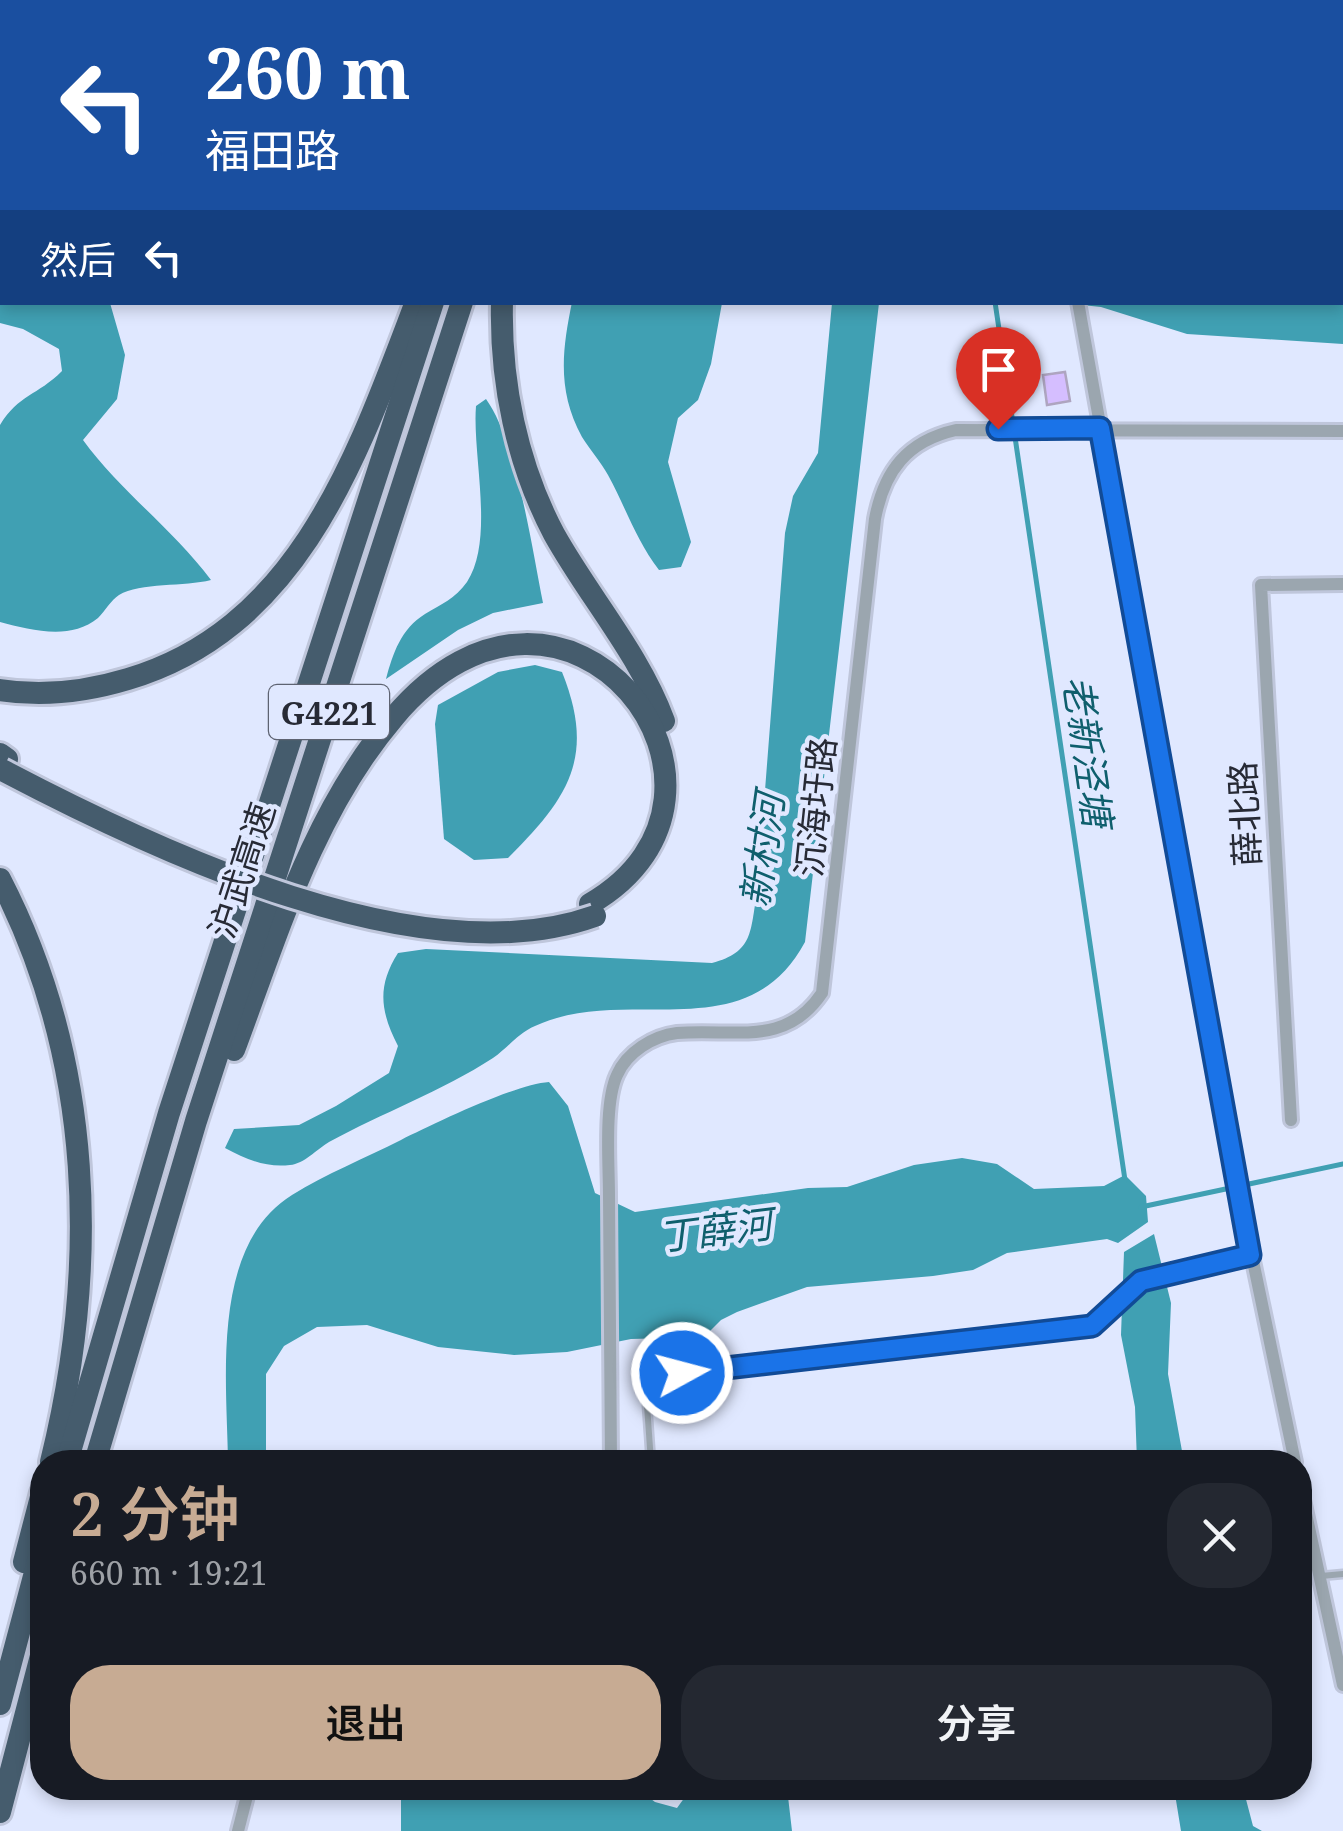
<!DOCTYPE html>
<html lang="zh">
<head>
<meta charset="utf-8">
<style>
	:root { --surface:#171b24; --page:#242831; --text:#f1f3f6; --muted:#9ea1a6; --accent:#c7ab93 }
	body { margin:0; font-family:"Noto Serif","Noto Sans SC",serif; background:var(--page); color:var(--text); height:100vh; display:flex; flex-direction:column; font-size:38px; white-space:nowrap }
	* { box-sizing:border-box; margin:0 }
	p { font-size:32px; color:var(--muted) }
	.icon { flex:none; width:55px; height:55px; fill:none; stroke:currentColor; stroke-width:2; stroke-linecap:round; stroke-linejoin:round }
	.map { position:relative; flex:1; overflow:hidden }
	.panel { position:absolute; left:30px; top:1450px; width:1282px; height:350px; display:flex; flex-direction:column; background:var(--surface); border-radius:40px; box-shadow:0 5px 15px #0003 }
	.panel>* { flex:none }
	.hud { position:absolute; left:0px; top:0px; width:1345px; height:305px; box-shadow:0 5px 15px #0003; background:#1a4fa0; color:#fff; overflow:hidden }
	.pin { position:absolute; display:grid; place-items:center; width:85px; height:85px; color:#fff; margin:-102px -42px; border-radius:50% 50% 50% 0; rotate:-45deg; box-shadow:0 0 10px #0007 }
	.pin .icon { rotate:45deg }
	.me { position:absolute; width:110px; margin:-55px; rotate:83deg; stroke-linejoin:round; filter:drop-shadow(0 0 8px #0008) }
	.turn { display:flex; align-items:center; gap:35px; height:210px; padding:0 40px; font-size:45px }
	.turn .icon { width:130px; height:130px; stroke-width:2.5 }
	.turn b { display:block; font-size:70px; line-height:85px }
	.then { display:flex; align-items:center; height:95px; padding:0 40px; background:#0003; gap:20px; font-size:38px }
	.round { display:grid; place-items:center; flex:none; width:105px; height:105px; border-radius:40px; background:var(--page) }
	.overview { display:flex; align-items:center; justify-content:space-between; height:170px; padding:0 40px }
	h1 { font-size:60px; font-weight:600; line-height:75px; color:var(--accent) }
	.action { display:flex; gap:20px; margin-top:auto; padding:20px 40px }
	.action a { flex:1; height:115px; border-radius:40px; background:var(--accent); color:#111; font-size:40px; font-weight:600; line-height:115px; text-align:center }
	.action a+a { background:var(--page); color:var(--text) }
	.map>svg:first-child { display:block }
	.water { fill:#40a0b3 }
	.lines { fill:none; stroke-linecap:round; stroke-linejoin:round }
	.stream { stroke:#40a0b3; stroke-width:5 }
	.building { fill:#d5beff; stroke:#aea5c0; stroke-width:2.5 }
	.lane-casing { stroke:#bfc6db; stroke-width:11 }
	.street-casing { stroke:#bfc6db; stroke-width:18 }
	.secondary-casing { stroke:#bfc6db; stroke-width:22 }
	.highway-casing { stroke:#bfc6db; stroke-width:28 }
	.lane { stroke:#9ba6af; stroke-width:6 }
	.street { stroke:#9ba6af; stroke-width:12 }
	.secondary { stroke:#768693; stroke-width:18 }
	.highway { stroke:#455c6d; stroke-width:22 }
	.highway-bridge-casing { stroke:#bfc6db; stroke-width:28; stroke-linecap:butt }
	.highway-bridge { stroke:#455c6d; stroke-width:22 }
	.route-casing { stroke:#114b97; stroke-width:25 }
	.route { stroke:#1a73e8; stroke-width:18 }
	.labels { text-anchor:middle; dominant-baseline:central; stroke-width:9; stroke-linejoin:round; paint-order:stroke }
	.shield { fill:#e0e8ff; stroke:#5e6372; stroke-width:2.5 }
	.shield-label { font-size:32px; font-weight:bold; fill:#272a35 }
	.street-label { font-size:35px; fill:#272a35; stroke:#e0e8ff }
	.water-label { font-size:38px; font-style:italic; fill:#0f5f6d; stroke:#e0e8ff }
</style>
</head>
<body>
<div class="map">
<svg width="1343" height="1831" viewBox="0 0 1343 1831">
	<rect width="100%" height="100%" fill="#e0e8ff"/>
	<g class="water">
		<polygon points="0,0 46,0 2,2 0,193"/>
		<path d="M0,248L2,302L110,303L125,355L117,399L83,440C120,491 173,529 211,580C185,587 140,582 119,595C111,600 105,611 98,618C70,641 31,630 0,622V425C19,394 37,396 62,371L59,349L23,329L0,323Z"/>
		<polygon points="1343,281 1343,344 1187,334 1101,307 1063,303 1342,302"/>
		<path d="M572,302L722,303L711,364L698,400L678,418L668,462L691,542L681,567L659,570C636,540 626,508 608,475C601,462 590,450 582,437C557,391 562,351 572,302Z"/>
		<path d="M832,303H879L805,942C746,1052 628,983 535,1026C518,1033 508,1048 493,1058C442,1091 382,1113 329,1142C317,1149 304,1164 290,1165C266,1168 246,1159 225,1148L234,1129L299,1125L336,1106L389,1073L398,1046C380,1011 377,986 398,953L426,949L712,963C754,952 750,931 757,893L785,533L793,496L818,453Z"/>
		<path d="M486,399C517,442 532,549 543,603L493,613L458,630L386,679C393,653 401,629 425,614C441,604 455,599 467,582C495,539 472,455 476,406Z"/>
		<path d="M535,665L562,672C596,757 569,797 508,858L474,860L444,839L435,724L438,705L498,672Z"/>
		<path d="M549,1082L568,1106L595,1193L635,1212L808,1188L847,1187L914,1165L962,1158L997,1164L1034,1189L1104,1186L1125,1175L1146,1196L1148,1222L1118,1243L1107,1239L1007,1253L973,1270L933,1276L807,1287L737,1312L721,1320L704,1337L631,1339L567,1352L514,1355L438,1347L367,1325L317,1327L284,1346L266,1374V1462H228C227,1380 210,1246 292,1195C326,1174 365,1158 401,1140C433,1124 516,1084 549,1082Z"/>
		<polygon points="1154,1234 1171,1303 1168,1374 1184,1462 1137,1462 1135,1407 1121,1335 1124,1252"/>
		<polygon points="401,1788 636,1788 655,1802 677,1808 685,1797 682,1788 787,1788 792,1831 401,1831"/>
		<polygon points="1174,1788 1243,1788 1253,1826 1262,1831 1181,1831"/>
	</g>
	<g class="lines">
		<g class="stream">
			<polyline points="957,0 958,2"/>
			<polyline points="995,302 1125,1180"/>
			<polyline points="1141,1207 1343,1164"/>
		</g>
	</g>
	<polygon class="building" points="1065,372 1070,401 1047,405 1043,375"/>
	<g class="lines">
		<g class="lane-casing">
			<g id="lane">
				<polyline points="651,1462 645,1377 1093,1325 1141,1281 1250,1255"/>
				<polyline points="1321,1576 1343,1574"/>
			</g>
		</g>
		<g class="street-casing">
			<g id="street">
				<polyline points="1058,2 1058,0"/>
				<polyline points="1078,302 1234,1170 1295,1462"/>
				<polyline points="1291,1120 1261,585 1343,584"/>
				<path d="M611,1462C610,1374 609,1285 609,1196C609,1164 604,1103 617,1075C627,1052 653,1036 677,1033C734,1028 785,1048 822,993L875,519C884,471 907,441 956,430L1343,431"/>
				<polyline points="1300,1486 1343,1685"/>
				<polyline points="238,1831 249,1788"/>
			</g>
		</g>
		<g class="secondary-casing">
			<g id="secondary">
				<polyline points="885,0 891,2"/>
				<polyline points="924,0 930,2"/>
				<polyline points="1342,176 1343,176"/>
			</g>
		</g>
		<g class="highway-casing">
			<g id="highway">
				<polyline points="531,2 532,0"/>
				<polyline points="574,2 575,0"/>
				<path d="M502,302C500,382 517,464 554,534C589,597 639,653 664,721"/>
				<path d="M0,690C44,697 85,692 128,679C300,628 358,454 416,302"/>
				<polyline points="0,754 7,759"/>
				<path d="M0,879C94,1061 99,1267 51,1462"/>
				<path d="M234,1050C277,935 313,812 394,717C567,512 782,793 590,904"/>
				<polyline points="67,1462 169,1113 433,302"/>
				<polyline points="95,1462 196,1121 462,302"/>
				<polyline points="24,1562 42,1493"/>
				<polyline points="0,1704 42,1546"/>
				<polyline points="0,1812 42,1652"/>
			</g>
		</g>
		<use href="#lane" class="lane"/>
		<use href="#street" class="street"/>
		<use href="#secondary" class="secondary"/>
		<use href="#highway" class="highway"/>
		<g class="highway-bridge-casing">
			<path id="highway-bridge" d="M2,770C156,851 422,978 595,916"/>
		</g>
		<use href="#highway-bridge" class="highway-bridge"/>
	</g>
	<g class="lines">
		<g class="route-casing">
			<polyline id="route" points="682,1373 1092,1326 1141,1281 1250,1255 1100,428 998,429"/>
		</g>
		<use href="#route" class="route"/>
	</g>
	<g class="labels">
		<rect class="shield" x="269" y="685" width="120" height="54" rx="8"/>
		<g class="shield-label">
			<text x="329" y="712">G4221</text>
		</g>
		<g class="street-label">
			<text transform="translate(815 807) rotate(-84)">沉海圩路</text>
			<text transform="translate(1244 814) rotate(-93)">薛北路</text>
			<text transform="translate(241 870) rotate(-72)">沪武高速</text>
		</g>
		<g class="water-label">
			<text transform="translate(1089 751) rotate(82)">老新泾塘</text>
			<text transform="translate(761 850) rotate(-82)">新村河</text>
			<text transform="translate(715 1229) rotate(-7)">丁薛河</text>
		</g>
	</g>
</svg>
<div class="pin" style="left:998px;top:429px;background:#d93025"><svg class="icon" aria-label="arrive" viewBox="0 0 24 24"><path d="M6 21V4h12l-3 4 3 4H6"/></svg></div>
<svg class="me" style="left:682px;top:1373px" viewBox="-20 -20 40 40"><circle r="17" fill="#1a73e8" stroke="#fff" stroke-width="3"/><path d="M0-11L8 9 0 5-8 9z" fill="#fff"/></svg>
<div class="hud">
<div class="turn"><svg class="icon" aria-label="left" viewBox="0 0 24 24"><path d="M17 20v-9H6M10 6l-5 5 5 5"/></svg><div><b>260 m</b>福田路</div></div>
<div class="then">然后<svg class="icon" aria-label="left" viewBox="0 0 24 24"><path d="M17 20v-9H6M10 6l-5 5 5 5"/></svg></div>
</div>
<section class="panel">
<div class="overview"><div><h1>2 分钟</h1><p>660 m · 19:21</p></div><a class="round"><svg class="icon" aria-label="close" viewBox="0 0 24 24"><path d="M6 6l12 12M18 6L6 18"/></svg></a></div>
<div class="action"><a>退出</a><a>分享</a></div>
</section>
</div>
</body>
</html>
